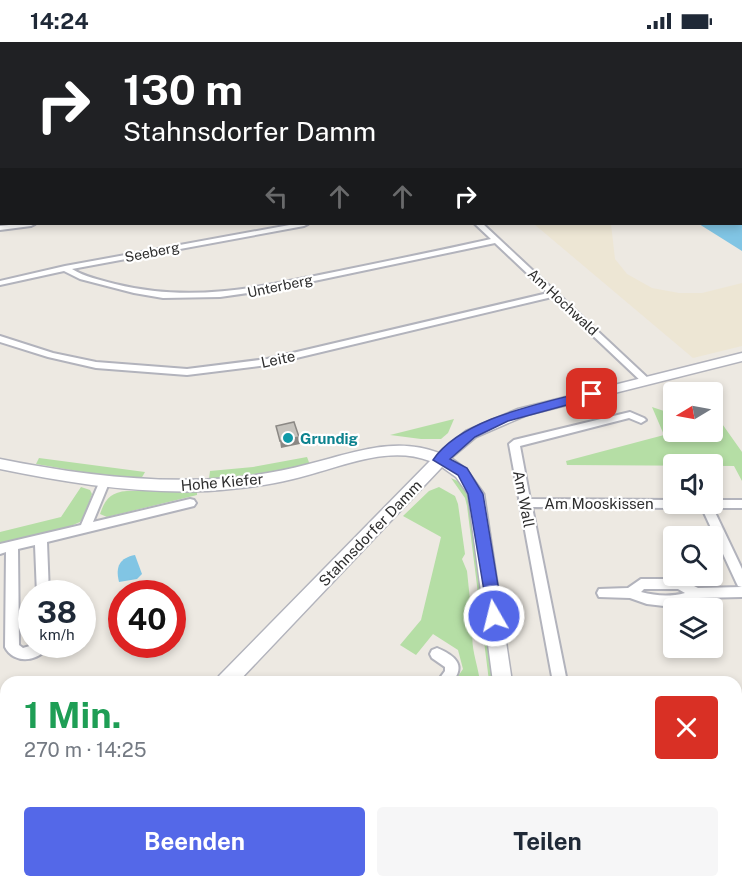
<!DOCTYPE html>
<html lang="de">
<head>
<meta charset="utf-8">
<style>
	:root { --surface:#fff; --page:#f6f6f7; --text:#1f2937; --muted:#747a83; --accent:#5468e8 }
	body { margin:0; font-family:"Public Sans",sans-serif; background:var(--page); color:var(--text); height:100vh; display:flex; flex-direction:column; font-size:22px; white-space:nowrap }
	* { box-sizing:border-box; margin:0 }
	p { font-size:20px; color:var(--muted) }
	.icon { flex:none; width:33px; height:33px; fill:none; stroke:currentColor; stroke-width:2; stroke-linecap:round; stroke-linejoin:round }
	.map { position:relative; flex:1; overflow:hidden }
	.panel { position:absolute; left:0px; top:634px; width:742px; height:212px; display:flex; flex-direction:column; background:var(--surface); border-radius:18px 18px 0 0; box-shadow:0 3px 9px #0003 }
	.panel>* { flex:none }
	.guide { position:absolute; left:0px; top:0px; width:742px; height:183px; box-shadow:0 3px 9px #0003; background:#202124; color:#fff; overflow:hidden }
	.needle { width:39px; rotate:260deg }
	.tools { position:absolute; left:663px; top:340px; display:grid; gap:12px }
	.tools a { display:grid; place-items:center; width:60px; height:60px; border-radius:6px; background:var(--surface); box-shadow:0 3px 9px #0003; font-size:30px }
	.speed { position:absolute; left:18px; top:538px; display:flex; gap:12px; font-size:30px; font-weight:700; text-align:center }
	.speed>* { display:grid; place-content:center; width:78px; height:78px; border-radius:50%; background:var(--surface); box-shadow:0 3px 9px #0003; line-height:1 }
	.speed small { font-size:15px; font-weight:400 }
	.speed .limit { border:9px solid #d22; background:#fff; color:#111 }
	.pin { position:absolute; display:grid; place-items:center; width:51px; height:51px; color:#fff; margin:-26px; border-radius:12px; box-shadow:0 3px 9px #0006 }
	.me { position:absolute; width:66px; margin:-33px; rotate:352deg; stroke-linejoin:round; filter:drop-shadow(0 0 4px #0008) }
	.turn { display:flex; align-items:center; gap:21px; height:126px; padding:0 24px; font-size:27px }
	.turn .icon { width:78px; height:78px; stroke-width:2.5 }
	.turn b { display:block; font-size:42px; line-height:51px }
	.lanes { display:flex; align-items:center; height:57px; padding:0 24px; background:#0003; justify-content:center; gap:30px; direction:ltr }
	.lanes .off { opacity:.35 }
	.round { display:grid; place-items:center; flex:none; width:63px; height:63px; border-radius:6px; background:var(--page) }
	.headline { display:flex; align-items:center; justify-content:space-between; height:102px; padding:0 24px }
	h1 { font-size:36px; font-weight:700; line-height:45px; color:#1e9e55 }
	.cta { display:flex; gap:12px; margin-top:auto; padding:12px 24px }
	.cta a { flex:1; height:69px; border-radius:6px; background:var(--accent); color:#fff; font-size:24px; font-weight:700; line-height:69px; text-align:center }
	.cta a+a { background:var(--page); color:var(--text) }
	.status { display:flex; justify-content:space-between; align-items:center; height:42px; padding:0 30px; background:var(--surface); direction:ltr }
	.status svg { height:16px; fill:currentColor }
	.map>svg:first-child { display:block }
	.education { fill:#ede6d4 }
	.green { fill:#b5dea5 }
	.water { fill:#81c5e4 }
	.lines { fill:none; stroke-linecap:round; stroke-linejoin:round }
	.street-casing { stroke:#b2b3bc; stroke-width:4 }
	.secondary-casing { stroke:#b2b3bc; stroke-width:3 }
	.street { fill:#fff; fill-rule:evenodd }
	.secondary { fill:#fff; fill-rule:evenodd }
	.shaded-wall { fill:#8b8884 }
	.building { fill:#c6c3bd; stroke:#8b8884; stroke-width:1.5 }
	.route { fill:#5468e8; stroke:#374497; stroke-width:1.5 }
	.culture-dot { fill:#0f9aa8; stroke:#fff; stroke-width:2 }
	.labels { text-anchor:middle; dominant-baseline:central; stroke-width:4.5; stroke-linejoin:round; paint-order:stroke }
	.far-street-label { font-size:14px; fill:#2e2e2e; stroke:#fff }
	.street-label { font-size:15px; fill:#2e2e2e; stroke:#fff }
	.culture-label { font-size:15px; font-weight:bold; fill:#0d838f; stroke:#fff; text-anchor:start }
</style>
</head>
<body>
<div class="status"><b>14:24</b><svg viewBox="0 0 49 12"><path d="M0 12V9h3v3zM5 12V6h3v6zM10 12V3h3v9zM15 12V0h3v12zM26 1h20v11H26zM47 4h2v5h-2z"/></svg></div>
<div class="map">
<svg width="742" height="845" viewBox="0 0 742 845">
	<rect width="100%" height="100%" fill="#ede9e2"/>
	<polygon class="education" points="534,182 611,182 615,217 627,232 652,246 679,251 702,251 742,241 742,304 693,316"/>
	<g class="green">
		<polygon points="652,365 673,372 674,390 712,390 713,369 742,410 742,439 734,424 567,423 566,419 664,393"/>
		<polygon points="454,377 448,391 441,397 421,397 390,393"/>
		<polygon points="307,415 310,423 283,429 209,437 210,429 253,425"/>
		<polygon points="39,416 145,430 141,437 100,433 36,422"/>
		<polygon points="451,436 462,441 471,457 494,640 489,639 467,464 465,456"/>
		<polygon points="81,445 90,448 92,452 84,475 80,480 64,487 0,503 0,490 61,475"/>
		<path d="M439,445L455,454L458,462L465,512L462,517L467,529L473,587C470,606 478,622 480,640H454L463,627L458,608L433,592L416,613L400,603L421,578L441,495L403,474L429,449Z"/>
		<path d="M127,449H197V453L107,475L100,472C105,457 111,450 127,449Z"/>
		<polygon points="0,761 6,767 6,840 14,840 9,845 0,845"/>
		<polygon points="391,840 496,840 496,845 388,845"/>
	</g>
	<g class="water">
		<polygon points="741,141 742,141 742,209 699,182 741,182"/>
		<path d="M135,513L142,532L137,537L119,540C115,524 120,516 135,513Z"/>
	</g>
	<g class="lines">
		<g class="street-casing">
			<g id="street">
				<polygon points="128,0 132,0 133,2 129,2"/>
				<polygon points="566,0 570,0 571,2 567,2"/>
				<rect x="0" y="4" width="2" height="2"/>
				<rect x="0" y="75" width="2" height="4"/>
				<rect x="0" y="100" width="2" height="4"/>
				<rect x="0" y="127" width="2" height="4"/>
				<polygon points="18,182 35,182 31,184 0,188 0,184"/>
				<path d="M295,182H308L304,184L72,227C85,235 100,238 115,242C196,262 264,244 344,228C393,218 442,208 491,197L475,182H483L651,339L649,341H643L552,255L267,323L187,333L96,326L48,315L0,300V294L53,311L96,320L187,327L267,317L548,251L495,201L276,247L220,255L163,256L134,251L80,237L64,229L0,243V239L65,224Z"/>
				<polygon points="630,370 644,376 646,378 641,381 629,376 520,404 530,457 674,458 674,462 680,462 678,465 674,466 532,465 567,640 553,640 509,402 514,398"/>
				<path d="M104,437L109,441L93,480L190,457L194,458L196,461L194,464L190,465L47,500L49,552H37L35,503L18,507L19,603L23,606L33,603H49C40,620 14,623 5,605L6,510L0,512V502L81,483L99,441Z"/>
				<path d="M712,458H742V466H713L742,527V555L698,556L681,562L664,564L647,562L630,556L599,555L597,551L599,547L628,546L641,537H680L698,546L742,545L738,544L736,540L700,462H712ZM644,547H678L685,551C670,555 656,554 641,550Z"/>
				<path d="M437,606C454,613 467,623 452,640H437L445,629V625L432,616L430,612L432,608Z"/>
				<rect x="736" y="657" width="6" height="14"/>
				<rect x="736" y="788" width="6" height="16"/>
				<polygon points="736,816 742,817 742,833 736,832"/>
				<polygon points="286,840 303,840 301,845 284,845"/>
				<polygon points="592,840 608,840 609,845 593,845"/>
			</g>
		</g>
		<g class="secondary-casing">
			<g id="secondary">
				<rect x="732" y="0" width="6" height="2"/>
				<rect x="741" y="15" width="1" height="5"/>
				<path d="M742,311V319L527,373L476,395L451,416L466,427L484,452L512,640H493L468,452L456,435L442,425L238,640H216L219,634L430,419C386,402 337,427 293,437C265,444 236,447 208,449C138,452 68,441 0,427V417C80,433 160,443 242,435C264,432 287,428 309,422C353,411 395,394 439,411L466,389L518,367Z"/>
				<polygon points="20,840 47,840 45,845 18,845"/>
				<polygon points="518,840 542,840 543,845 519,845"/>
			</g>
		</g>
		<use href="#street" class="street"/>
		<use href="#secondary" class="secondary"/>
	</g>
	<polygon class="shaded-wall" points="299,395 300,402 281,406 280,399"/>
	<g class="building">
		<polygon points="145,0 171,0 164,2 146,2"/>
		<polygon points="336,0 350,1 350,2 337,2"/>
		<polygon points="294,380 299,395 280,399 276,384"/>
	</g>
	<path class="route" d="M592,348L596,350L598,352L596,355L508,379L475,395L450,417L467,426L483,452L503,574L500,579L494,581L489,579L468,452L458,433L433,418C462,375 545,361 592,348Z"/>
	<circle class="culture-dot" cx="288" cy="396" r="6"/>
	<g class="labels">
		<g class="far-street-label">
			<text transform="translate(152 210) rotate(-11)">Seeberg</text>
			<text transform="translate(280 244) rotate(-12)">Unterberg</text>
			<text transform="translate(563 260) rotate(43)">Am Hochwald</text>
		</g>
		<g class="street-label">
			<text transform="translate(278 317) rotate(-12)">Leite</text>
			<text transform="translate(222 440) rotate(-5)">Hohe Kiefer</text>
			<text transform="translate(524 457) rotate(79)">Am Wall</text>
			<text x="599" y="461">Am Mooskissen</text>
			<text transform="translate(370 491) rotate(-46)">Stahnsdorfer Damm</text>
		</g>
		<g class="culture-label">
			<text x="300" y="396">Grundig</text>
		</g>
	</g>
</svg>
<div class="tools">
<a><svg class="needle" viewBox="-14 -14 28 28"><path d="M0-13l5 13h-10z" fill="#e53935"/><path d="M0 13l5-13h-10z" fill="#747a83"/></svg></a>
<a><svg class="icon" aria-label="sound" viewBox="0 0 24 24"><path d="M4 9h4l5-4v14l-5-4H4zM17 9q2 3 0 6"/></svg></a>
<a><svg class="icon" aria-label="search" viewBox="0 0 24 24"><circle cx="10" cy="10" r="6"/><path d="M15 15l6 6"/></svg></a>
<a><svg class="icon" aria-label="layers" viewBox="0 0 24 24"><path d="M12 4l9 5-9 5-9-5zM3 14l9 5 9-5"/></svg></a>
</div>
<div class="speed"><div>38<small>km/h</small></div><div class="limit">40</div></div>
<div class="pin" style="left:592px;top:352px;background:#d93025"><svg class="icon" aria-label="arrive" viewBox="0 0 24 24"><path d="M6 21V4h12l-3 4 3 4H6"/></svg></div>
<svg class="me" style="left:494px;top:574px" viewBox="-20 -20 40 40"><circle r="17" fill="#5468e8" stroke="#fff" stroke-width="3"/><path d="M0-11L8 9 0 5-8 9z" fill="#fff"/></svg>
<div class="guide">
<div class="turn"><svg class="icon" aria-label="right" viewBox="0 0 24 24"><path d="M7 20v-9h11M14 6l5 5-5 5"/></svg><div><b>130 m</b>Stahnsdorfer Damm</div></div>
<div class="lanes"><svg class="icon off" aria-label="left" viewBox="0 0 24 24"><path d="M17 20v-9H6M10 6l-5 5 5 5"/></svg><svg class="icon off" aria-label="ahead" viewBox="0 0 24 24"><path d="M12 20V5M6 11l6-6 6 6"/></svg><svg class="icon off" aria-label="ahead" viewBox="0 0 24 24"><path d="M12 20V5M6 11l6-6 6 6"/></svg><svg class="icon" aria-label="right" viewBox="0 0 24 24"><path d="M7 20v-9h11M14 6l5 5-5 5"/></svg></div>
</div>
<section class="panel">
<div class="headline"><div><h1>1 Min.</h1><p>270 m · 14:25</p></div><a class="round" style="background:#d93025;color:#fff"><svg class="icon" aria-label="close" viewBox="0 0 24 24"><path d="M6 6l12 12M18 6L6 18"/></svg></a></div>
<div class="cta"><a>Beenden</a><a>Teilen</a></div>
</section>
</div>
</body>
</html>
